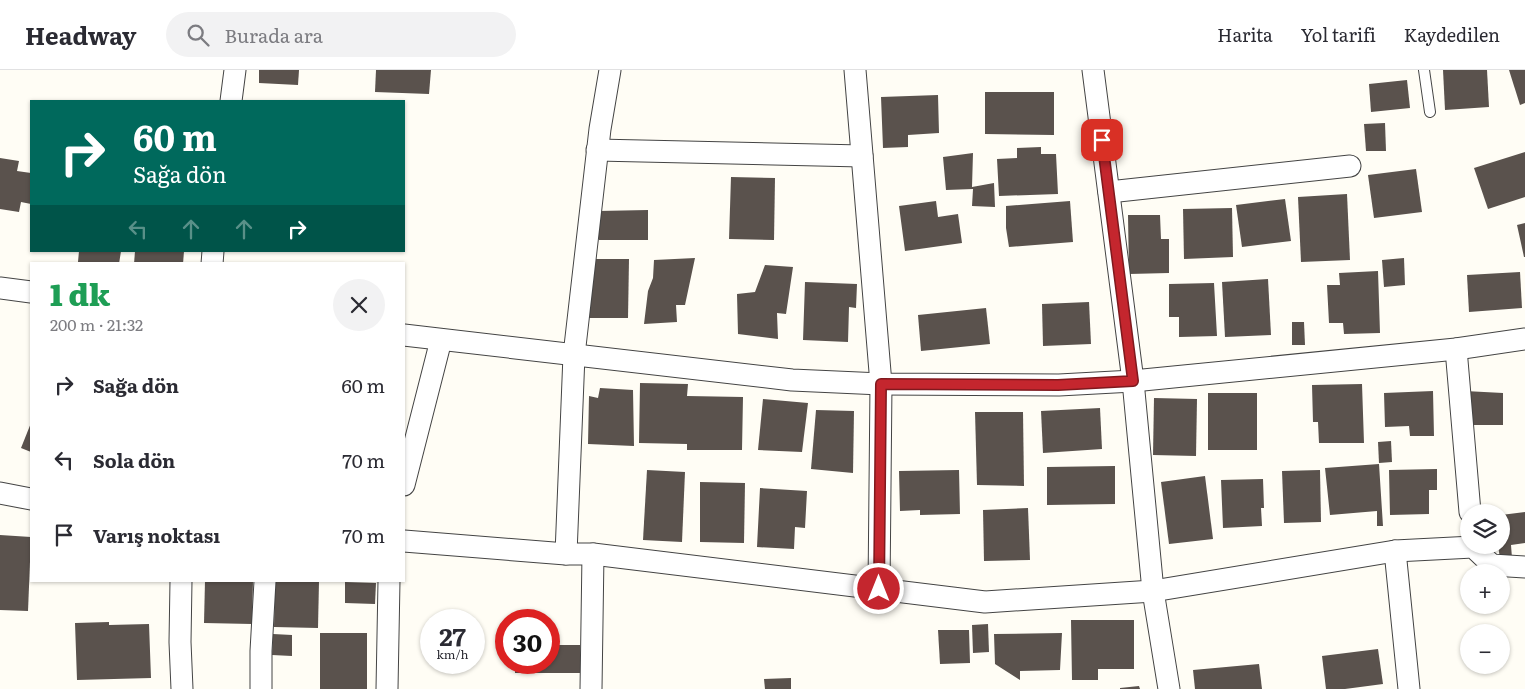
<!DOCTYPE html>
<html lang="tr">
<head>
<meta charset="utf-8">
<style>
	:root { --surface:#fff; --page:#f2f2f3; --text:#2b2b33; --muted:#7c7c81; --line:#e1e1e2 }
	body { margin:0; font-family:Literata,serif; background:var(--page); color:var(--text); height:100vh; display:flex; flex-direction:column; font-size:19px; white-space:nowrap }
	* { box-sizing:border-box; margin:0 }
	p { font-size:16px; color:var(--muted) }
	.icon { flex:none; width:28px; height:28px; fill:none; stroke:currentColor; stroke-width:2; stroke-linecap:round; stroke-linejoin:round }
	.map { position:relative; flex:1; overflow:hidden }
	.panel { position:absolute; left:30px; top:192px; width:375px; height:320px; display:flex; flex-direction:column; background:var(--surface); border-radius:0px; box-shadow:0 1px 4px #0004 }
	.panel>* { flex:none }
	.guide { position:absolute; left:30px; top:30px; width:375px; height:152px; border-radius:0px; box-shadow:0 1px 4px #0004; background:#00695c; color:#fff; overflow:hidden }
	.fabs { position:absolute; left:1460px; top:434px; display:grid; gap:10px }
	.fabs a { display:grid; place-items:center; width:50px; height:50px; border-radius:50%; background:var(--surface); box-shadow:0 1px 4px #0004; font-size:25px }
	.speed { position:absolute; left:420px; top:539px; display:flex; gap:10px; font-size:25px; font-weight:700; text-align:center }
	.speed>* { display:grid; place-content:center; width:65px; height:65px; border-radius:50%; background:var(--surface); box-shadow:0 1px 4px #0004; line-height:1 }
	.speed small { font-size:12px; font-weight:400 }
	.speed .limit { border:8px solid #d22; background:#fff; color:#111 }
	.pin { position:absolute; display:grid; place-items:center; width:42px; height:42px; color:#fff; margin:-21px; border-radius:10px; box-shadow:0 2px 8px #0006 }
	.me { position:absolute; width:55px; margin:-28px; rotate:0deg; stroke-linejoin:round; filter:drop-shadow(0 0 4px #0008) }
	.turn { display:flex; align-items:center; gap:18px; height:105px; padding:0 20px; font-size:22px }
	.turn .icon { width:65px; height:65px; stroke-width:2.5 }
	.turn b { display:block; font-size:35px; line-height:42px }
	.lanes { display:flex; align-items:center; height:48px; padding:0 20px; background:#0003; justify-content:center; gap:25px; direction:ltr }
	.lanes .off { opacity:.35 }
	.round { display:grid; place-items:center; flex:none; width:52px; height:52px; border-radius:26px; background:var(--page) }
	.headline { display:flex; align-items:center; justify-content:space-between; height:85px; padding:0 20px }
	h1 { font-size:30px; font-weight:800; line-height:38px; color:#1e9e55 }
	ul { padding:0; list-style:none }
	li { display:flex; align-items:center; gap:15px; height:75px; padding:0 20px }
	li div { flex:1 }
	li b { display:block; font-size:19px }
	li em { font-style:normal }
	header { display:flex; align-items:center; gap:30px; box-sizing:border-box; height:70px; padding:0 25px; background:var(--surface); border-bottom:1px solid var(--line) }
	header strong { font-size:24px }
	nav { display:flex; gap:28px; margin-inline-start:auto; font-size:18px }
	.search { width:350px; height:45px; background:var(--page); display:flex; align-items:center; gap:12px; box-sizing:border-box; padding:0 18px; border-radius:28px; color:var(--muted); font-size:19px }
	.map>svg:first-child { display:block }
	.building { fill:#5a524d }
	.lines { fill:none; stroke-linecap:round; stroke-linejoin:round }
	.lane-casing { stroke:#444; stroke-width:12 }
	.street-casing { stroke:#444; stroke-width:23 }
	.lane { stroke:#fff; stroke-width:10 }
	.street { stroke:#fff; stroke-width:21 }
	.route-casing { stroke:#7f191e; stroke-width:12 }
	.route { stroke:#c4262e; stroke-width:9 }
</style>
</head>
<body>
<header>
<strong>Headway</strong>
<div class="search"><svg class="icon" aria-label="search" viewBox="0 0 24 24"><circle cx="10" cy="10" r="6"/><path d="M15 15l6 6"/></svg>Burada ara</div>
<nav><a>Harita</a><a>Yol tarifi</a><a>Kaydedilen</a></nav>
</header>
<div class="map">
<svg width="1525" height="619" viewBox="0 0 1525 619">
	<rect width="100%" height="100%" fill="#fffdf5"/>
	<g class="building">
		<polygon points="259,0 299,0 298,15 259,13"/>
		<polygon points="376,0 431,0 429,24 375,22"/>
		<polygon points="1443,0 1487,0 1489,37 1445,40"/>
		<polygon points="1509,0 1525,0 1525,33 1520,35"/>
		<polygon points="1407,10 1410,38 1371,42 1369,14"/>
		<polygon points="985,22 1054,22 1054,65 985,64"/>
		<polygon points="938,25 939,63 908,65 908,77 883,78 881,27"/>
		<polygon points="1385,53 1386,81 1366,81 1364,54"/>
		<polygon points="1041,77 1041,84 1056,84 1058,124 999,126 997,89 1017,88 1017,78"/>
		<polygon points="1525,82 1525,127 1488,139 1474,98"/>
		<polygon points="973,83 972,117 994,113 995,137 972,136 973,119 946,120 943,87"/>
		<polygon points="0,88 19,91 17,101 31,103 31,134 21,132 19,142 0,139"/>
		<polygon points="1416,99 1422,142 1374,148 1368,105"/>
		<polygon points="731,107 775,108 774,170 729,169"/>
		<polygon points="1347,124 1350,190 1301,192 1298,127"/>
		<polygon points="1285,129 1291,171 1242,177 1236,135"/>
		<polygon points="936,131 938,147 958,144 962,173 905,181 899,136"/>
		<polygon points="1070,131 1073,172 1009,177 1006,158 1006,136"/>
		<polygon points="1232,138 1233,187 1184,189 1183,139"/>
		<polygon points="648,140 648,170 599,170 598,141"/>
		<polygon points="1128,145 1160,145 1161,169 1169,169 1169,203 1129,204"/>
		<polygon points="1525,153 1525,187 1524,187 1517,155"/>
		<polygon points="79,181 121,181 119,194 96,194 78,192"/>
		<polygon points="135,181 184,181 183,194 134,194"/>
		<polygon points="695,188 685,235 676,235 677,252 644,254 648,221 653,208 654,190"/>
		<polygon points="1404,188 1405,215 1384,217 1382,190"/>
		<polygon points="590,189 629,189 628,248 587,248"/>
		<polygon points="765,195 793,197 786,244 777,243 778,269 738,264 737,224 755,222"/>
		<polygon points="1378,201 1380,263 1344,264 1343,253 1329,253 1327,215 1340,215 1339,203"/>
		<polygon points="1520,202 1522,238 1469,242 1467,205"/>
		<polygon points="1268,209 1271,265 1225,267 1222,212"/>
		<polygon points="805,212 857,214 856,238 849,237 848,272 803,270"/>
		<polygon points="1214,213 1217,266 1179,267 1179,247 1169,247 1169,214"/>
		<polygon points="1089,232 1091,274 1043,276 1042,234"/>
		<polygon points="986,238 990,274 921,281 918,245"/>
		<polygon points="1292,252 1304,252 1305,275 1292,275"/>
		<polygon points="640,313 688,314 687,326 743,327 742,380 687,380 687,374 639,373"/>
		<polygon points="1362,314 1364,373 1319,373 1318,352 1313,352 1312,315"/>
		<polygon points="600,318 633,320 634,376 588,374 589,326 598,328"/>
		<polygon points="1433,321 1434,366 1410,366 1409,356 1385,357 1384,323"/>
		<polygon points="1465,321 1503,323 1503,355 1464,355"/>
		<rect x="1208" y="323" width="49" height="57"/>
		<polygon points="1154,328 1197,329 1196,386 1153,385"/>
		<polygon points="763,329 808,333 802,382 758,380"/>
		<polygon points="1100,338 1102,379 1043,383 1041,341"/>
		<polygon points="816,340 854,341 853,403 811,399"/>
		<polygon points="975,342 1023,342 1024,416 977,415"/>
		<polygon points="31,353 31,382 21,378"/>
		<polygon points="1391,371 1392,392 1379,393 1378,372"/>
		<polygon points="1379,394 1383,456 1377,456 1377,441 1330,445 1325,398"/>
		<polygon points="1115,396 1115,434 1047,435 1047,397"/>
		<polygon points="1437,399 1437,420 1429,420 1429,444 1390,445 1389,400"/>
		<polygon points="647,400 685,402 682,472 643,470"/>
		<polygon points="959,400 960,444 920,445 920,440 900,441 899,401"/>
		<polygon points="1320,400 1321,452 1284,453 1282,401"/>
		<polygon points="1205,406 1213,469 1169,474 1161,412"/>
		<polygon points="1263,409 1264,438 1261,438 1262,456 1223,458 1221,410"/>
		<polygon points="700,412 745,413 744,473 700,472"/>
		<polygon points="760,418 807,421 805,458 795,457 794,479 757,477"/>
		<polygon points="1028,438 1030,490 984,491 983,440"/>
		<polygon points="1525,442 1525,473 1511,475 1512,488 1500,489 1498,475 1501,475 1501,445"/>
		<polygon points="0,465 31,467 28,541 0,540"/>
		<polygon points="205,511 253,511 252,554 204,553"/>
		<polygon points="275,511 319,511 318,558 274,557"/>
		<polygon points="345,512 376,513 375,534 345,533"/>
		<polygon points="1071,550 1134,550 1134,599 1098,599 1098,610 1072,610"/>
		<polygon points="109,552 109,555 149,554 151,608 77,610 75,553"/>
		<polygon points="988,554 989,582 973,583 972,555"/>
		<polygon points="938,560 969,560 970,593 940,594"/>
		<rect x="320" y="563" width="47" height="56"/>
		<polygon points="1062,563 1060,600 1020,601 1020,610 995,594 994,564"/>
		<polygon points="273,564 292,565 292,586 272,585"/>
		<polygon points="549,575 580,575 580,603 515,603 515,592 549,592"/>
		<polygon points="1378,579 1383,614 1345,619 1326,619 1322,586"/>
		<polygon points="1259,594 1262,619 1195,619 1193,600"/>
		<polygon points="791,608 791,619 765,619 764,609"/>
		<polygon points="1139,616 1140,619 1120,619 1120,618"/>
	</g>
	<g class="lines">
		<g class="lane-casing">
			<polyline id="lane" points="1424,0 1430,42"/>
		</g>
		<g class="street-casing">
			<g id="street">
				<polyline points="855,0 881,314 879,519"/>
				<polyline points="1093,0 1133,311 1153,521 1169,619"/>
				<polyline points="231,31 235,0"/>
				<polyline points="597,80 862,86"/>
				<polyline points="1109,122 1350,96"/>
				<polyline points="212,194 213,181"/>
				<polyline points="0,218 31,222"/>
				<polyline points="404,265 792,310 881,314 1059,315 1133,311 1456,279 1525,269"/>
				<polyline points="1456,279 1470,442"/>
				<polyline points="404,415 441,270"/>
				<polyline points="0,423 31,429"/>
				<polyline points="404,471 566,484 593,484 985,532 1153,521 1395,481 1473,477 1492,495 1525,497"/>
				<polyline points="1395,481 1409,619"/>
				<polyline points="566,484 574,285 600,59 610,0"/>
				<polyline points="181,511 180,572 182,619"/>
				<polyline points="261,619 261,581 265,511"/>
				<polyline points="387,619 389,511"/>
				<polyline points="591,619 593,484"/>
			</g>
		</g>
		<use href="#lane" class="lane"/>
		<use href="#street" class="street"/>
	</g>
	<g class="lines">
		<g class="route-casing">
			<polyline id="route" points="879,519 881,314 1058,315 1133,311 1102,70"/>
		</g>
		<use href="#route" class="route"/>
	</g>
</svg>
<div class="fabs">
<a><svg class="icon" aria-label="layers" viewBox="0 0 24 24"><path d="M12 4l9 5-9 5-9-5zM3 14l9 5 9-5"/></svg></a>
<a>+</a>
<a>−</a>
</div>
<div class="speed"><div>27<small>km/h</small></div><div class="limit">30</div></div>
<div class="pin" style="left:1102px;top:70px;background:#d93025"><svg class="icon" aria-label="arrive" viewBox="0 0 24 24"><path d="M6 21V4h12l-3 4 3 4H6"/></svg></div>
<svg class="me" style="left:879px;top:519px" viewBox="-20 -20 40 40"><circle r="17" fill="#c4262e" stroke="#fff" stroke-width="3"/><path d="M0-11L8 9 0 5-8 9z" fill="#fff"/></svg>
<div class="guide">
<div class="turn"><svg class="icon" aria-label="right" viewBox="0 0 24 24"><path d="M7 20v-9h11M14 6l5 5-5 5"/></svg><div><b>60 m</b>Sağa dön</div></div>
<div class="lanes"><svg class="icon off" aria-label="left" viewBox="0 0 24 24"><path d="M17 20v-9H6M10 6l-5 5 5 5"/></svg><svg class="icon off" aria-label="ahead" viewBox="0 0 24 24"><path d="M12 20V5M6 11l6-6 6 6"/></svg><svg class="icon off" aria-label="ahead" viewBox="0 0 24 24"><path d="M12 20V5M6 11l6-6 6 6"/></svg><svg class="icon" aria-label="right" viewBox="0 0 24 24"><path d="M7 20v-9h11M14 6l5 5-5 5"/></svg></div>
</div>
<section class="panel">
<div class="headline"><div><h1>1 dk</h1><p>200 m · 21:32</p></div><a class="round"><svg class="icon" aria-label="close" viewBox="0 0 24 24"><path d="M6 6l12 12M18 6L6 18"/></svg></a></div>
<ul>
<li><svg class="icon" aria-label="right" viewBox="0 0 24 24"><path d="M7 20v-9h11M14 6l5 5-5 5"/></svg><div><b>Sağa dön</b></div><em>60 m</em></li>
<li><svg class="icon" aria-label="left" viewBox="0 0 24 24"><path d="M17 20v-9H6M10 6l-5 5 5 5"/></svg><div><b>Sola dön</b></div><em>70 m</em></li>
<li><svg class="icon" aria-label="arrive" viewBox="0 0 24 24"><path d="M6 21V4h12l-3 4 3 4H6"/></svg><div><b>Varış noktası</b></div><em>70 m</em></li>
</ul>
</section>
</div>
</body>
</html>
